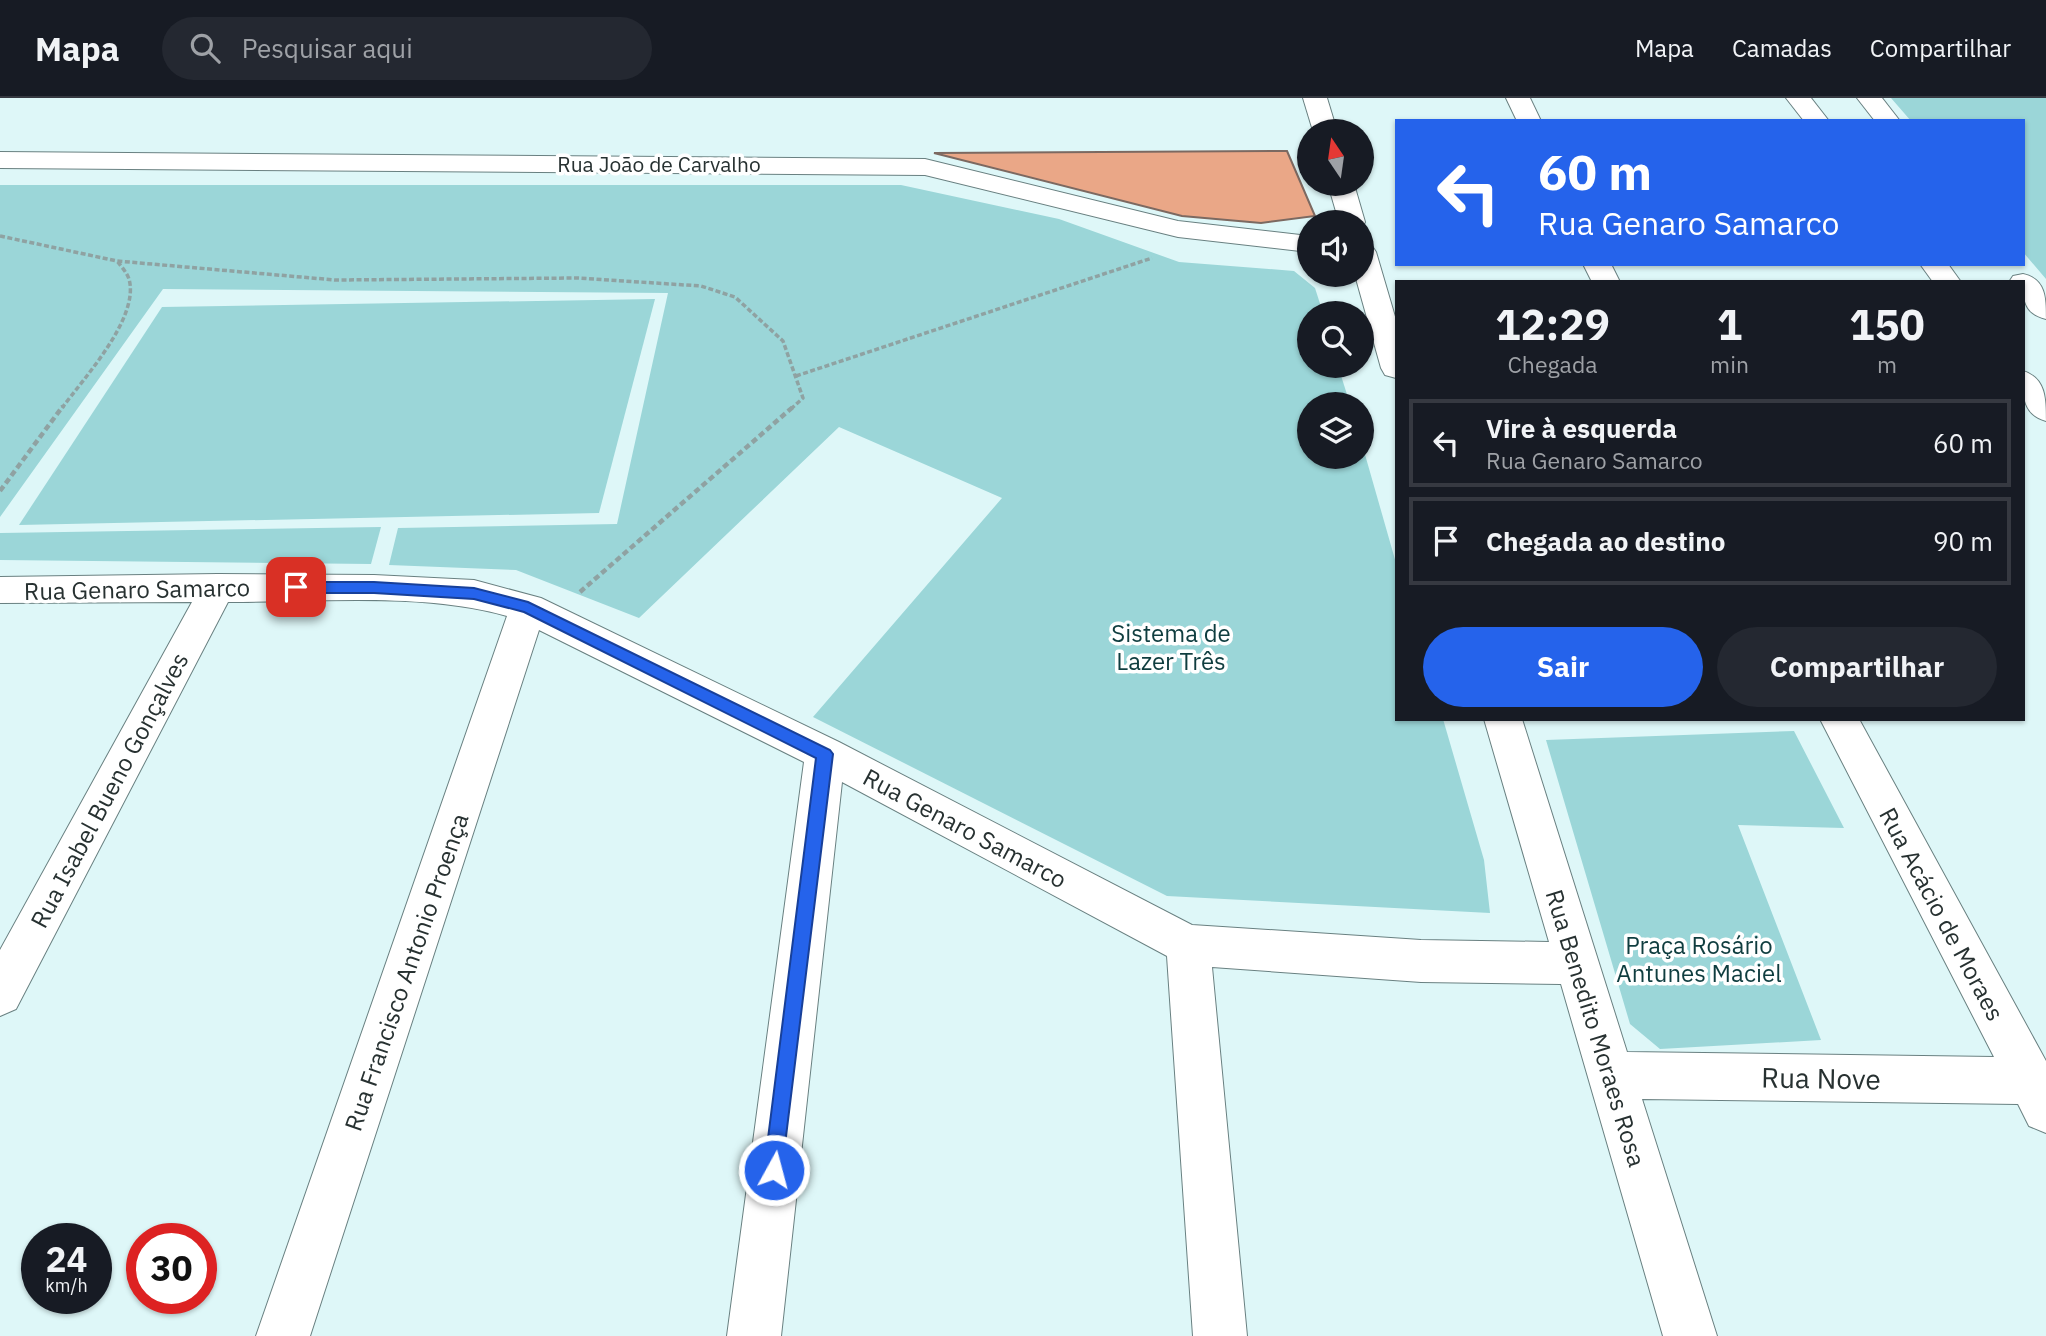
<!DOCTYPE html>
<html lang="pt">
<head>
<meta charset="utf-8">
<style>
	:root { --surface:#171b24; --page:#242831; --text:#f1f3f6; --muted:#9ea1a6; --line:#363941; --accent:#2563eb }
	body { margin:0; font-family:"IBM Plex Sans",sans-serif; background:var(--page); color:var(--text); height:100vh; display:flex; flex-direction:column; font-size:26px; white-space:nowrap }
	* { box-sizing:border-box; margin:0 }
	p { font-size:23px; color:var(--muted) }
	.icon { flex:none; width:38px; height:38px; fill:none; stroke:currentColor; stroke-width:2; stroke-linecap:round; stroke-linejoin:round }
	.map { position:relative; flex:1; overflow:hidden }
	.side { position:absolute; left:1395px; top:182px; width:630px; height:441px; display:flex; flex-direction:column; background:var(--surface); border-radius:0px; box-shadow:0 2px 5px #0004 }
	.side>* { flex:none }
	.hud { position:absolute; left:1395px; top:21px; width:630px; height:147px; border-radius:0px; box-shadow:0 2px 5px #0004; background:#2563eb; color:#fff; overflow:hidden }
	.needle { width:46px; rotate:347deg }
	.controls { position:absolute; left:1297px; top:21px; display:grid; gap:14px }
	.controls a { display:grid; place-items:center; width:77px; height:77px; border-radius:50%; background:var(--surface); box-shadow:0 2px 5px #0004; font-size:35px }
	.speed { position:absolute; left:21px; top:1125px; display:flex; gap:14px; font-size:35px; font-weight:700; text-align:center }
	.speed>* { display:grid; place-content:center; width:91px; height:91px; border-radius:50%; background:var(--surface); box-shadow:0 2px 5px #0004; line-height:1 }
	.speed small { font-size:18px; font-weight:400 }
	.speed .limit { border:10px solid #d22; background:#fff; color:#111 }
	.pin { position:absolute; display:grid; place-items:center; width:60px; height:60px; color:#fff; margin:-30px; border-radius:14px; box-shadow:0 4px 10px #0006 }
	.me { position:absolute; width:77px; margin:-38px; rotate:7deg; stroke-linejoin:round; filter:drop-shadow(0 0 5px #0008) }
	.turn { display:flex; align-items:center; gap:24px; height:147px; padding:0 28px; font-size:32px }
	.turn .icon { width:91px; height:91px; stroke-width:2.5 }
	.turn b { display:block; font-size:49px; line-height:60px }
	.eta { display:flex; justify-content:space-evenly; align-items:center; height:119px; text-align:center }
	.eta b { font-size:42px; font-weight:700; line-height:49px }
	.cta { display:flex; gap:14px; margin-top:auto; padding:14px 28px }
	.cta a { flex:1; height:80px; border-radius:42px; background:var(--accent); color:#fff; font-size:28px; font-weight:700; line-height:80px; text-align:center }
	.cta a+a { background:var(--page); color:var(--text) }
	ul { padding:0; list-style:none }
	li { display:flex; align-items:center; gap:21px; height:88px; margin:0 14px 10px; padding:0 14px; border:4px solid var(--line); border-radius:0px }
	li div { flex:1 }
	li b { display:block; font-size:26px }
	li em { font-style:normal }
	header { display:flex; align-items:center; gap:42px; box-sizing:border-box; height:98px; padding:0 35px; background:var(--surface); border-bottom:2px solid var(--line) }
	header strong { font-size:33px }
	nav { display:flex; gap:38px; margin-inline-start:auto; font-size:24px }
	.search { width:490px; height:63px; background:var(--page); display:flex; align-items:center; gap:18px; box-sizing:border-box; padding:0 24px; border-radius:38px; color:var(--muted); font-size:26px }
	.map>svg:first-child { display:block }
	.green { fill:#9bd6d8 }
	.building { fill:#eaa787; stroke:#7c6961; stroke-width:2 }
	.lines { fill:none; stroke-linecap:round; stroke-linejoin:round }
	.minor-casing { stroke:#698081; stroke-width:2 }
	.major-casing { stroke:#698081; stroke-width:2 }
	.path-far1 { stroke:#8fa2a2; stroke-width:3.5; stroke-dasharray:5 2.5; stroke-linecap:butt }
	.path { stroke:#8fa2a2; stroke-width:4.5; stroke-dasharray:6 3.5; stroke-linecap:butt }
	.minor { fill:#fff; fill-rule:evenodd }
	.major { fill:#fff; fill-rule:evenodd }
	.route { fill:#2563eb; stroke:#184099; stroke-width:2 }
	.labels { text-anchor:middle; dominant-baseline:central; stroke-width:7; stroke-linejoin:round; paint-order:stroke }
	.far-street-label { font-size:21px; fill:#273131; stroke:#fff }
	.street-label { font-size:24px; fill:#273131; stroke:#fff }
	.park-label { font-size:24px; fill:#0f3d3f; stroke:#fff }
	.near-street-label { font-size:28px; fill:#273131; stroke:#fff }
</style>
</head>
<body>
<header>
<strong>Mapa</strong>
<div class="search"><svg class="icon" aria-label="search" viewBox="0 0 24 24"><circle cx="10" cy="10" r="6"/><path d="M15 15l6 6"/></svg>Pesquisar aqui</div>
<nav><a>Mapa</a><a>Camadas</a><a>Compartilhar</a></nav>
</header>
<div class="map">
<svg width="2046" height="1238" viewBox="0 0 2046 1238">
	<rect width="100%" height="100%" fill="#def7f8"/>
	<g class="green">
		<polygon points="1891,0 2046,0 2046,181 2023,154 2023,23 1911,23"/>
		<polygon points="0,87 901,87 1059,121 1179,164 1294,173 1315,190 1323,215 1309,215 1309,268 1338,268 1350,306 1309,306 1309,359 1362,359 1362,346 1396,465 1396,621 1443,621 1484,762 1490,815 1167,798 813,619 1002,400 839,329 639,520 516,472 389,467 398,430 617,426 668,195 163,191 0,419"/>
		<polygon points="655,201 599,415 19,427 162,209"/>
		<polygon points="381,429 371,466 0,462 0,435"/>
		<polygon points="1794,633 1844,730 1738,727 1821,942 1660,951 1630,926 1546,642"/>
	</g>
	<polygon class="building" points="1287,53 1315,118 1261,125 1182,118 934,55"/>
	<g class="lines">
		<g class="minor-casing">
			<g id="minor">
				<polygon points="1303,0 1327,0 1337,33 1313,33"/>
				<polygon points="1506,0 1530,0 1541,23 1517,23"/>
				<polygon points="0,54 925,61 1178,123 1309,138 1309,154 1178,139 925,77 0,70"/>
				<polygon points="1328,86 1354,86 1365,124 1362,130 1362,124 1339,124"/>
				<polygon points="1362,146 1372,148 1376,154 1396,222 1396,280 1385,277 1381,270 1355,177 1362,177"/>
				<polygon points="1583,166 1611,166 1620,184 1592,184"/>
				<path d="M218,476L374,477L474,482L541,500L839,644L1192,827L1421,842L1549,844L1484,621H1522L1627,954L1994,959L1820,621H1859L2046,963V1035L2029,1028L2018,1006L1642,1001L1717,1238H1663L1561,886L1421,884L1212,869L1247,1238H1193L1167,858L842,684L781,1238H727L804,664L539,532L310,1238H256L507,518C423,494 316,504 228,504L16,911L0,918V852L192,504L0,505V479Z"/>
			</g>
		</g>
		<g class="major-casing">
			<g id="major">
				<polygon points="1786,0 1811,0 1829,23 1804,23"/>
				<polygon points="1857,0 1882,0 1900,23 1875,23"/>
				<polygon points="1920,166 1948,166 1961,184 1933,184"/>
				<path d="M2023,176C2046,181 2046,200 2046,221C2025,216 2023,203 2023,184H2009L2013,178Z"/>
				<path d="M2023,273C2046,280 2046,301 2046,323C2021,316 2023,295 2023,273Z"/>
			</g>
		</g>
		<g class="path-far1">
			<polyline points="0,138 117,163 335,182 578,180 701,188 735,199 783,243 803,300 792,310"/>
			<polyline points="796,278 1152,160"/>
			<path d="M62,310C83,281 140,220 129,181C127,175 121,168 117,163"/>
		</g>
		<g class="path">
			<polyline points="0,393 63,308"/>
			<polyline points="580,494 794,308"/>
		</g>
		<use href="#minor" class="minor"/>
		<use href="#major" class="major"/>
	</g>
	<polygon class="route" points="296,484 374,484 474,490 528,504 830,652 833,656 781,1079 774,1082 767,1079 764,1072 816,660 524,514 474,501 374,495 296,495 289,489"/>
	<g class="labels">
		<g class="far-street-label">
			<text x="659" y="66">Rua João de Carvalho</text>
		</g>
		<g class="street-label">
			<text transform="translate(137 491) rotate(-1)">Rua Genaro Samarco</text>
			<text transform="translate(109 692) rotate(-62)">Rua Isabel Bueno Gonçalves</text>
			<text transform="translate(965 730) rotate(28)">Rua Genaro Samarco</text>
			<text transform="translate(1942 816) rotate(62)">Rua Acácio de Moraes</text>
			<text transform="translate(406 874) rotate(-71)">Rua Francisco Antonio Proença</text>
			<text transform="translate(1596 930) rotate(73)">Rua Benedito Moraes Rosa</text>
		</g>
		<g class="park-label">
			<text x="1171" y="535">Sistema de<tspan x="1171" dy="28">Lazer Três</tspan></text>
			<text x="1699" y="847">Praça Rosário<tspan x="1699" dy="28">Antunes Maciel</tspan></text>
		</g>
		<g class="near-street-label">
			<text transform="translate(1821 980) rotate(1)">Rua Nove</text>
		</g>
	</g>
</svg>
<div class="controls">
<a><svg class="needle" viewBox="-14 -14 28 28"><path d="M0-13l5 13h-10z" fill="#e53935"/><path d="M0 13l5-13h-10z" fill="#9ea1a6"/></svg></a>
<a><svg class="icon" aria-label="sound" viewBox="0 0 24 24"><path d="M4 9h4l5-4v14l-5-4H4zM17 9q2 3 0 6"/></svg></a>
<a><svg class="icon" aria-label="search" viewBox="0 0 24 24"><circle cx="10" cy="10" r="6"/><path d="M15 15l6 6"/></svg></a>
<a><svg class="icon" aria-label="layers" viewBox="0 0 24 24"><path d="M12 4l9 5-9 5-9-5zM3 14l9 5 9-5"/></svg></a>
</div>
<div class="speed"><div>24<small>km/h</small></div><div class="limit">30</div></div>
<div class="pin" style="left:296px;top:489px;background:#d93025"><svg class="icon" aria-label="arrive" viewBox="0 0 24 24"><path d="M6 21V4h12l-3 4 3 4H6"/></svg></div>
<svg class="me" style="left:774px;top:1072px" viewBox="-20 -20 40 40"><circle r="17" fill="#2563eb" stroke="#fff" stroke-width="3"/><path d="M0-11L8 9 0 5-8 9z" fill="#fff"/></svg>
<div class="hud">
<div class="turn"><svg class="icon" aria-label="left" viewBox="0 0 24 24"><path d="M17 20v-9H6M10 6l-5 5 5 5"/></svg><div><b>60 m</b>Rua Genaro Samarco</div></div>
</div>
<section class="side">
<div class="eta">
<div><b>12:29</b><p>Chegada</p></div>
<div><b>1</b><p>min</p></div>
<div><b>150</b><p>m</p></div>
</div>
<ul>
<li><svg class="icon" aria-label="left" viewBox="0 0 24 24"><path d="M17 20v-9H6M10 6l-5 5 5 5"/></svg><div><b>Vire à esquerda</b><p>Rua Genaro Samarco</p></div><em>60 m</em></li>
<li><svg class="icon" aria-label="arrive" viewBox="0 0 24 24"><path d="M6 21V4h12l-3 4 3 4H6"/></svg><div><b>Chegada ao destino</b></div><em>90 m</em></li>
</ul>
<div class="cta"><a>Sair</a><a>Compartilhar</a></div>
</section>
</div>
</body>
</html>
